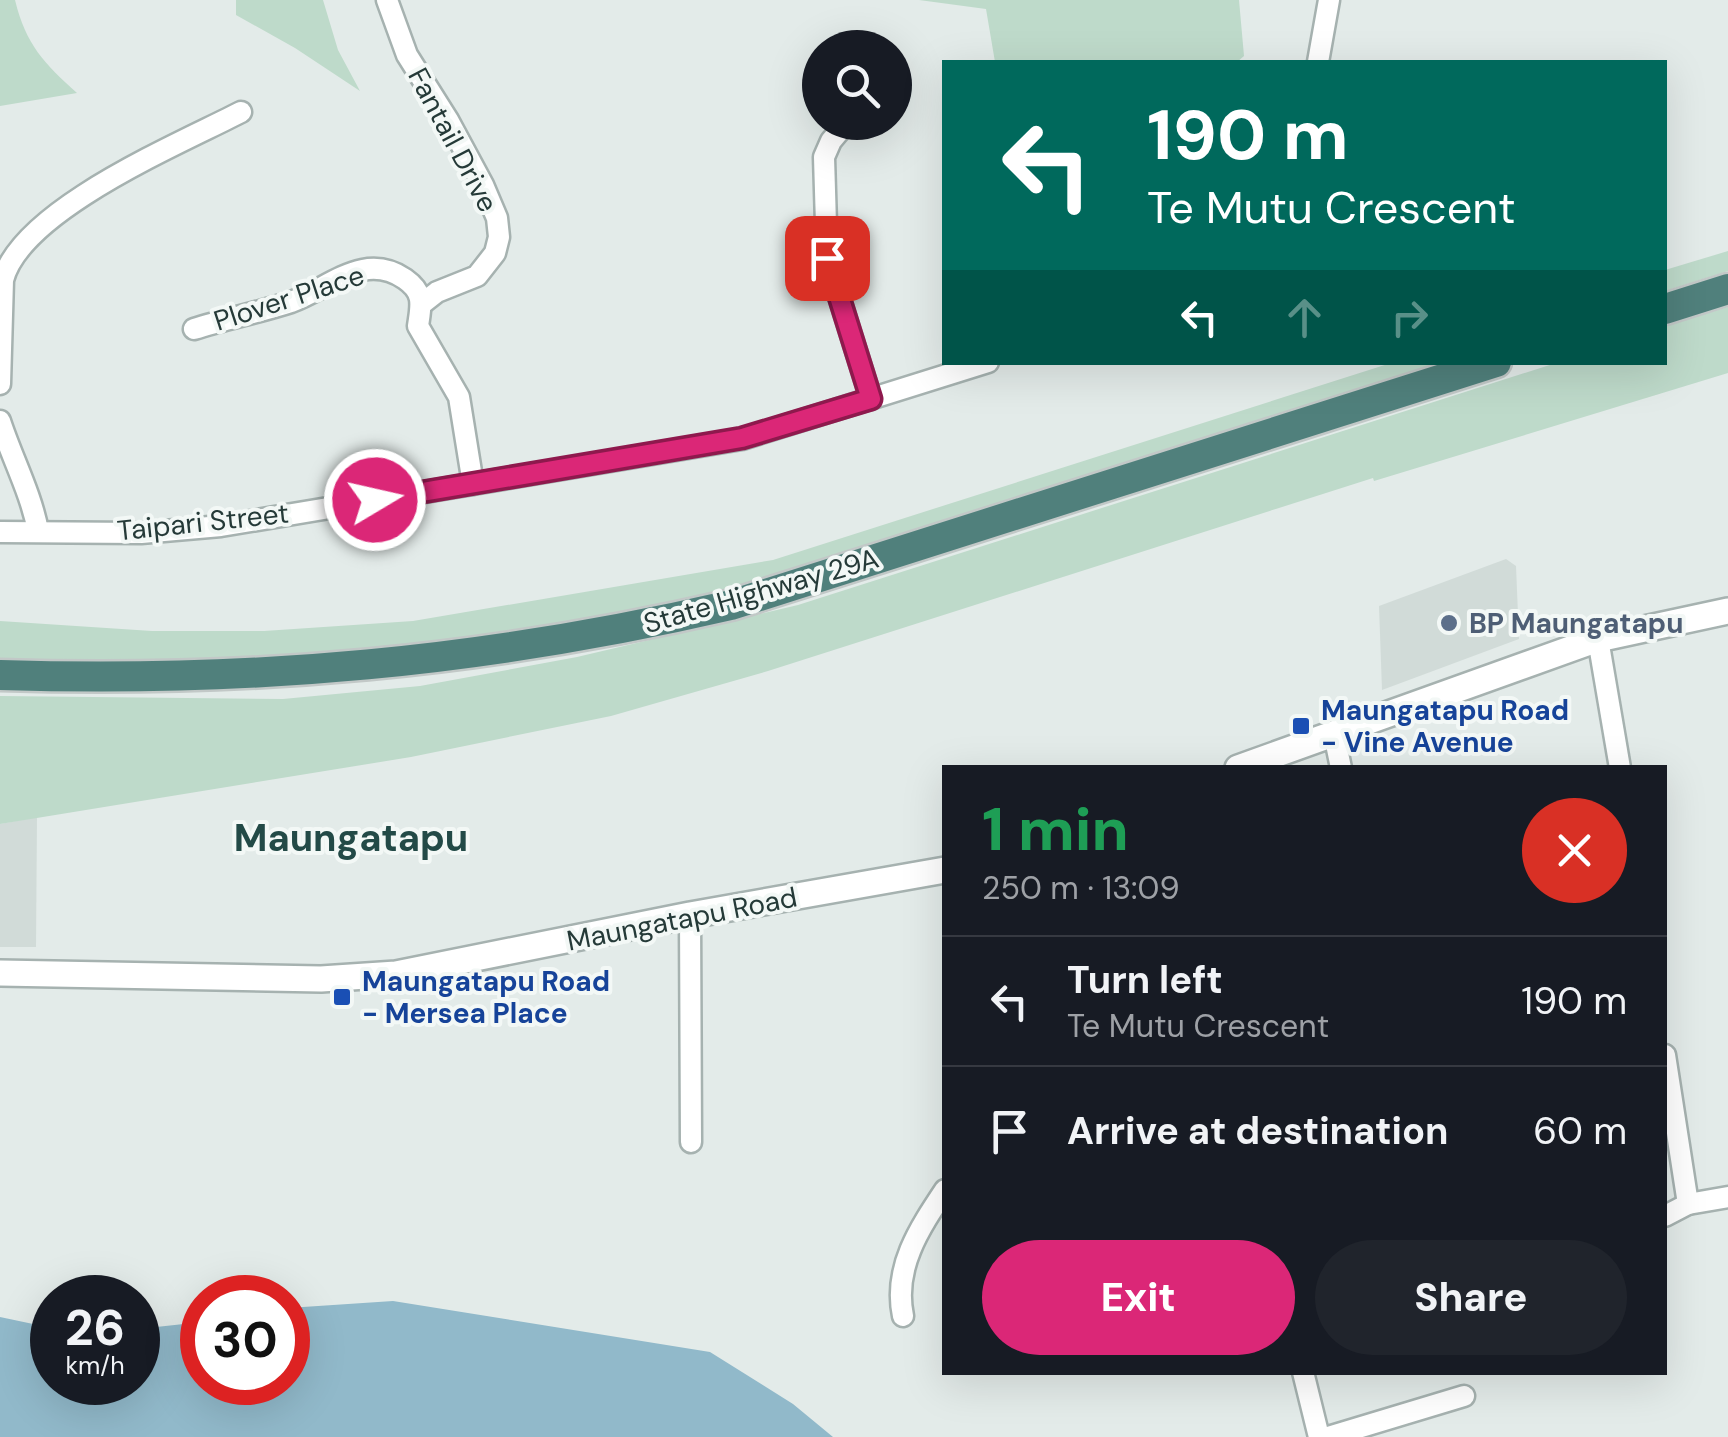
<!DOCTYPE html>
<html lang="en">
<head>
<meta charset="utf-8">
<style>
	:root { --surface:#171b24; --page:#20242c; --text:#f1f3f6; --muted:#9ea1a6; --line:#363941; --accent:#db2777 }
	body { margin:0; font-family:"DM Sans",sans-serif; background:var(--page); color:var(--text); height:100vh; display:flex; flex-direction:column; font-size:38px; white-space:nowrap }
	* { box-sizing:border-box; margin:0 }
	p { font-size:32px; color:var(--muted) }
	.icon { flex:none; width:55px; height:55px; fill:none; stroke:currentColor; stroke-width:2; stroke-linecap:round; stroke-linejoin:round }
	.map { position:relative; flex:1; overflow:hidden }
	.drawer { position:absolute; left:942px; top:765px; width:725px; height:610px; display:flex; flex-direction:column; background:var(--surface); border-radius:0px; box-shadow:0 10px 40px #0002 }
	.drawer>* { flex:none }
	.top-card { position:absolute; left:942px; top:60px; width:725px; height:305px; border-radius:0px; box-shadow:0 10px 40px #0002; background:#00695c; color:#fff; overflow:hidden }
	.tools { position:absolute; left:802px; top:30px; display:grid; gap:20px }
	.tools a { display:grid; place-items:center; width:110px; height:110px; border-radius:50%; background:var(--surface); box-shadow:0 10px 40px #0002; font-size:50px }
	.speed { position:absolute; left:30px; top:1275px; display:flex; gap:20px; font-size:50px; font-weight:700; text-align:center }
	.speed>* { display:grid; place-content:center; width:130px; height:130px; border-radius:50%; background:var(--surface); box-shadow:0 10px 40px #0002; line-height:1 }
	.speed small { font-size:25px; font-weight:400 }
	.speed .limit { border:15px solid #d22; background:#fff; color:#111 }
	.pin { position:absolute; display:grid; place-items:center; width:85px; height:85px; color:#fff; margin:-42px; border-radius:20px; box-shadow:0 5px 15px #0006 }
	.me { position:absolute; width:110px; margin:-55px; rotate:81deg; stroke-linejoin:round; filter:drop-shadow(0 0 8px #0008) }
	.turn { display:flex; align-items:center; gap:35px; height:210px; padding:0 40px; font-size:45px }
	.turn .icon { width:130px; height:130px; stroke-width:2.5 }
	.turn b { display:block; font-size:70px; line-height:85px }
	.lanes { display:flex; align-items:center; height:95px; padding:0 40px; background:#0003; justify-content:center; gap:50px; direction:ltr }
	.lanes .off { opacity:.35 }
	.round { display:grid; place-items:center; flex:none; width:105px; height:105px; border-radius:52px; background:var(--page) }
	.headline { display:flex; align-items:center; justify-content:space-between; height:170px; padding:0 40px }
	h1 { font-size:60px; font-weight:800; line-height:75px; color:#1e9e55 }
	.button { display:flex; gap:20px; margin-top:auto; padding:20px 40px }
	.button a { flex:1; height:115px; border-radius:60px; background:var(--accent); color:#fff; font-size:40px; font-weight:800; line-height:115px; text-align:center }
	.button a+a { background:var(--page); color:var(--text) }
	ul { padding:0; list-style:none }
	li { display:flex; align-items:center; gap:30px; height:130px; padding:0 40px; border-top:2px solid var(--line) }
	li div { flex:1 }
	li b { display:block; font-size:38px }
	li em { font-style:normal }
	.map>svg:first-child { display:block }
	.built { fill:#d1dbd8 }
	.green { fill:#bedaca }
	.water { fill:#91b9ca }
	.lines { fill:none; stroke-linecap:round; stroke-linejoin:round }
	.minor-casing { stroke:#a6b2b0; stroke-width:25 }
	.tertiary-casing { stroke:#a6b2b0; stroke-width:30 }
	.trunk-casing { stroke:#c2c8c7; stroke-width:35 }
	.minor { stroke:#fff; stroke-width:20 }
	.tertiary { stroke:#fff; stroke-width:25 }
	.trunk { stroke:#50807c; stroke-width:30 }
	.route-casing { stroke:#8e194d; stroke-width:25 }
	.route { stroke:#db2777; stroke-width:18 }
	.service-dot { fill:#5c6f8a; stroke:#f3f8f6; stroke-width:4 }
	.transit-dot { fill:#1a4fb4; stroke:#f3f8f6; stroke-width:4 }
	.labels { text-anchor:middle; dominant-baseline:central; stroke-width:8; stroke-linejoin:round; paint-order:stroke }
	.street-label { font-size:28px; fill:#253a38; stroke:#f3f8f6 }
	.service-label { font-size:28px; font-weight:bold; fill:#4e5e75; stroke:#f3f8f6; text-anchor:start }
	.transit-label { font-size:28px; font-weight:bold; fill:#164399; stroke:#f3f8f6; text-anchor:start }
	.district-label { font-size:38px; font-weight:bold; fill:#234a47; stroke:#f3f8f6 }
</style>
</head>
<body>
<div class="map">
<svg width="1728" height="1437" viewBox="0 0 1728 1437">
	<rect width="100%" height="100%" fill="#e3ebe9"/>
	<g class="built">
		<polygon points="1506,559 1516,566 1519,639 1382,690 1379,606"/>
		<polygon points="37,817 36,947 0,947 0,824"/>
	</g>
	<g class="green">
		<path d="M0,0H15C26,45 44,63 77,93L0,106Z"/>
		<polygon points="236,0 323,0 338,50 360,91 295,48 236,15"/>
		<polygon points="919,0 1239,0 1244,56 1237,62 995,62 986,9"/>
		<polygon points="1728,251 1728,271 1665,291 1665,270"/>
		<polygon points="1728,307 1728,373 1374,481 1373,478 768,671 611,716 411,757 0,824 0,696 283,699 420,686 577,657 798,605 1556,363 1665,362 1665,326"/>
		<polygon points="1391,363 1455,363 712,600 518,638 291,663 0,662 0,621 152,631 264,631 413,621 773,560"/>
	</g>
	<polygon class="water" points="393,1301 710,1352 793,1404 833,1437 0,1437 0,1317 52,1328 52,1382 138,1382 138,1329 202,1322 202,1382 288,1382 288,1308"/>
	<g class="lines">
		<g class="minor-casing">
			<g id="minor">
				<polyline points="387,0 407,55 448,120 483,185 497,218 499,237 495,253 477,276 437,292 423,303"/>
				<polyline points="1318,62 1329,0"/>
				<polyline points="847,122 831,141 824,157 827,258 871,399"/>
				<path d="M194,329C226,319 260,312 291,302C330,288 364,251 405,279C425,293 421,305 418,326L459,397L473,484"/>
				<path d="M0,384L3,280C21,210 179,144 241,112"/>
				<path d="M0,421C12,458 31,493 38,531"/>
				<polyline points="0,532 141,533 221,526 742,439 988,362"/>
				<polyline points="1598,639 1620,768"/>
				<polyline points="1334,734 1341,768"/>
				<polyline points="690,915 691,1142"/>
				<polyline points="1665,1055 1688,1204"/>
				<polyline points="1665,1216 1688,1204 1728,1197"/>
				<path d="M903,1316C893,1268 919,1229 945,1190"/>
				<polyline points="1303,1372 1319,1437"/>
				<polyline points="1328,1437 1464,1396"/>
			</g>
		</g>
		<g class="tertiary-casing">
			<g id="tertiary">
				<polyline points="1238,768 1598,639 1728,611"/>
				<polyline points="0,973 321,979 396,974 690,915 945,870"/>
			</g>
		</g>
		<g class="trunk-casing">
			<g id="trunk">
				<polyline points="1665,309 1728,289"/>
				<path d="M0,675C252,683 485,662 731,605L1496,362"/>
			</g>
		</g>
		<use href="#minor" class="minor"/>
		<use href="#tertiary" class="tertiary"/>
		<use href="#trunk" class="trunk"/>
	</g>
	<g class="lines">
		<g class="route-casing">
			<polyline id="route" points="375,500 742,438 871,399 827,258"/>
		</g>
		<use href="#route" class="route"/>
	</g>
	<circle class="service-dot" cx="1449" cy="623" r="10"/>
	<g class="transit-dot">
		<rect x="1291" y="716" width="20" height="20" rx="5"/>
		<rect x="332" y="987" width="20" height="20" rx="5"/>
	</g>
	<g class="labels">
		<g class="street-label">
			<text transform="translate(453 140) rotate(62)">Fantail Drive</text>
			<text transform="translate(289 298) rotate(-18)">Plover Place</text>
			<text transform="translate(203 522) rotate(-6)">Taipari Street</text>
			<text transform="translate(761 591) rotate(-16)">State Highway 29A</text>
			<text transform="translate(682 919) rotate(-11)">Maungatapu Road</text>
		</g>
		<g class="service-label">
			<text x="1469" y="623">BP Maungatapu</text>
		</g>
		<g class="transit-label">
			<text x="1321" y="710">Maungatapu Road<tspan x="1321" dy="32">- Vine Avenue</tspan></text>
			<text x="362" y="981">Maungatapu Road<tspan x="362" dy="32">- Mersea Place</tspan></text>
		</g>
		<g class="district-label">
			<text x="351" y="838">Maungatapu</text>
		</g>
	</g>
</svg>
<div class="tools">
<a><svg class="icon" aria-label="search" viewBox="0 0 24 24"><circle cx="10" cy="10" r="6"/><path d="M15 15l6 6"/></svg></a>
</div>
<div class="speed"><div>26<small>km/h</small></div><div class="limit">30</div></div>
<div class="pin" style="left:827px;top:258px;background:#d93025"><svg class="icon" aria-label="arrive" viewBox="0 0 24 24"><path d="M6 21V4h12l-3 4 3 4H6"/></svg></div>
<svg class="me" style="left:375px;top:500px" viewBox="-20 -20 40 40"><circle r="17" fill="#db2777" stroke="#fff" stroke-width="3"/><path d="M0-11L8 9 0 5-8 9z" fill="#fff"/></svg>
<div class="top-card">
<div class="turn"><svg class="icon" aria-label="left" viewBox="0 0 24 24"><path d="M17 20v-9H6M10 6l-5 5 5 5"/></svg><div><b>190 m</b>Te Mutu Crescent</div></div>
<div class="lanes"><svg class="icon" aria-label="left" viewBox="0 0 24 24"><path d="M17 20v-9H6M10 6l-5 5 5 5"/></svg><svg class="icon off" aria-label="ahead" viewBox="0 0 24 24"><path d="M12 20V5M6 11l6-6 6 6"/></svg><svg class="icon off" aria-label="right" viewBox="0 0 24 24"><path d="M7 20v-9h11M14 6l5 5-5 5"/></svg></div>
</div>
<section class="drawer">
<div class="headline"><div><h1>1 min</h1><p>250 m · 13:09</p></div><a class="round" style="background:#d93025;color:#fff"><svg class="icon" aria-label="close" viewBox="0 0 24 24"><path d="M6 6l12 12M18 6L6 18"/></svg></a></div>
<ul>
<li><svg class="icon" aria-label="left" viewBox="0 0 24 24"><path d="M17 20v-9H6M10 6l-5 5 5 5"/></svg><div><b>Turn left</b><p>Te Mutu Crescent</p></div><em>190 m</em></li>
<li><svg class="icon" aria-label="arrive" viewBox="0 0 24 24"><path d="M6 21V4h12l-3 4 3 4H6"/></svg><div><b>Arrive at destination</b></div><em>60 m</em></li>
</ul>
<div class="button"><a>Exit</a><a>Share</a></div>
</section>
</div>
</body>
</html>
